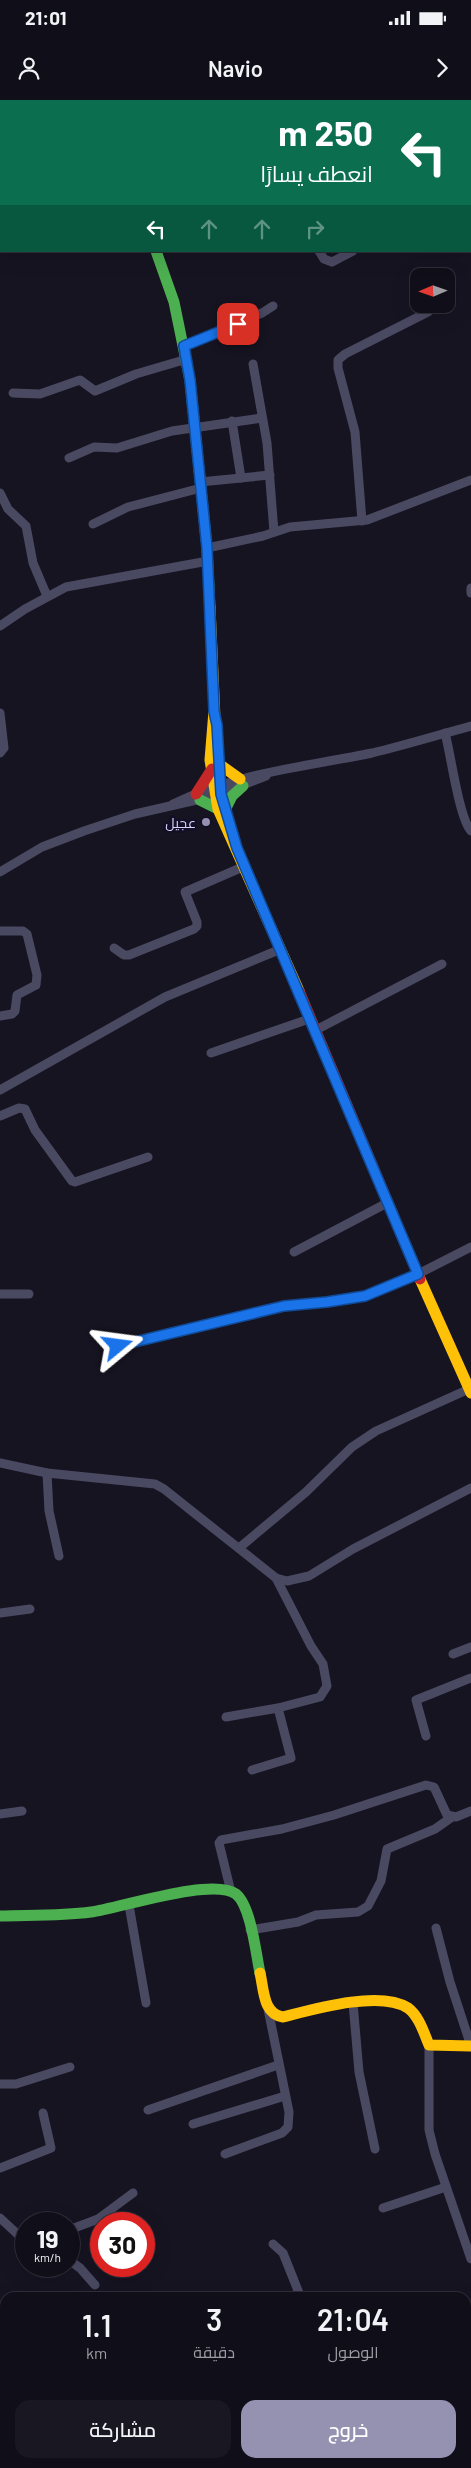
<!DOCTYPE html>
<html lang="ar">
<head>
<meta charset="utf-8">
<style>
	:root { --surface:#100f19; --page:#191822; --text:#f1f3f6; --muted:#9c9ca2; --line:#302f38; --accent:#9591b1 }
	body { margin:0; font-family:Barlow,Cairo,sans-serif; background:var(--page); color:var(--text); direction:rtl; height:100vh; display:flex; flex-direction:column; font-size:19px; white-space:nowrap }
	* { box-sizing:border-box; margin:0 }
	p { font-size:16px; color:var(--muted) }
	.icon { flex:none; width:28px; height:28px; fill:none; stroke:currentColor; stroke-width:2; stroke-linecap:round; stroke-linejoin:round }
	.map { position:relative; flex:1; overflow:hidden; direction:ltr }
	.side { position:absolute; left:0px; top:2192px; width:471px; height:176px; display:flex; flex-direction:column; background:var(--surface); border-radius:15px 15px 0 0; box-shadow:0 5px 20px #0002,0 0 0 1px var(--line); direction:rtl }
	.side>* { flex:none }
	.hud { position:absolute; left:0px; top:0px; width:471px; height:152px; box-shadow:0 5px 20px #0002,0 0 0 1px var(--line); direction:rtl; background:#0b6e4f; color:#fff; overflow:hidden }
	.needle { width:32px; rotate:268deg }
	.buttons { position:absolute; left:410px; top:168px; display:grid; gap:10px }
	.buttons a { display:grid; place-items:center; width:45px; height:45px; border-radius:10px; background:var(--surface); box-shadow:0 5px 20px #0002,0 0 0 1px var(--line); font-size:25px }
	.speed { position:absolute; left:15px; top:2112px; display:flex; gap:10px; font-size:25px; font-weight:700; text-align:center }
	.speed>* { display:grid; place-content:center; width:65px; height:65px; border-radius:50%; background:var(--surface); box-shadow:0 5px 20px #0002,0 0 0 1px var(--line); line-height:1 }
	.speed small { font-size:12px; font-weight:400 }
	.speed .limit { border:8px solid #d22; background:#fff; color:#111 }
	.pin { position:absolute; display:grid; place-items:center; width:42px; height:42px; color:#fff; margin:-21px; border-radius:10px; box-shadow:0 2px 8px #0006 }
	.me { position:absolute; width:55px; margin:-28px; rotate:74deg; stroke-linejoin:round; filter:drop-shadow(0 0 4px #0008) }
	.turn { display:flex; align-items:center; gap:18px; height:105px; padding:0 15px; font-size:22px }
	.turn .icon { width:65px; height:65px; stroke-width:2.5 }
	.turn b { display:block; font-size:35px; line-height:42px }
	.lanes { display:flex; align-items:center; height:48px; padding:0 15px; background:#0003; justify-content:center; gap:25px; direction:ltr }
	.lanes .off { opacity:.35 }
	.eta { display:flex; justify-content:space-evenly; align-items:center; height:85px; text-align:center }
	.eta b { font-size:30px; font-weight:600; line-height:35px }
	.primary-button { display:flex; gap:10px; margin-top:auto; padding:10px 15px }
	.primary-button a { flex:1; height:58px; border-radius:15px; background:var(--accent); color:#fff; font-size:20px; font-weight:600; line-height:58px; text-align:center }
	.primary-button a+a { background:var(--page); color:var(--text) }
	.status { display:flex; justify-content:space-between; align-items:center; height:35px; padding:0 25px; background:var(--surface); direction:ltr }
	.status svg { height:14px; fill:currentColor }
	header { display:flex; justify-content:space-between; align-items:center; height:65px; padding:0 15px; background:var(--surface); font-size:22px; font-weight:600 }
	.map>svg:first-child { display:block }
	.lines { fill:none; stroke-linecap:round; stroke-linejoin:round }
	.street { stroke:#4a4962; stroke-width:9 }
	.fast { stroke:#4caf50; stroke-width:11 }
	.slow { stroke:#ffc107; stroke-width:11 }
	.jam { stroke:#c62828; stroke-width:11 }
	.route-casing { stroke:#114b97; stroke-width:12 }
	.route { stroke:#1a73e8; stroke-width:9 }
	.poi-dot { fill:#9591b1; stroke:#130f26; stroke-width:2 }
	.labels { text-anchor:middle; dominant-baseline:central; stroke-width:5; stroke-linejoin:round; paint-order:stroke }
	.poi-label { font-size:14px; fill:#d9d4ff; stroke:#130f26; text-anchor:end }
</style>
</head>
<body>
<div class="status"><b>21:01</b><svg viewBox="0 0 49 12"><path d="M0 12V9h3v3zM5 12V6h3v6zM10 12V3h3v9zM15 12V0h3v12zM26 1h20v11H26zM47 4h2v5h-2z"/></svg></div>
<header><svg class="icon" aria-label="forward" viewBox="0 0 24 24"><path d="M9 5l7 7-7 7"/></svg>Navio<svg class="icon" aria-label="person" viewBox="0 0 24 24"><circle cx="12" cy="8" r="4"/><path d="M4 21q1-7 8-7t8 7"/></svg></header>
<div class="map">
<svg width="471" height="2368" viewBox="0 0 471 2368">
	<rect width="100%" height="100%" fill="#161421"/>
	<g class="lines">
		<g class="street">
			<polyline points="280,0 280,1"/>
			<polyline points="396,0 397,1"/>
			<polyline points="465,0 465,1"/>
			<polyline points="470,8 471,7"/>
			<polyline points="319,151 324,159 332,162 353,151"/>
			<polyline points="184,246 262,213 273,206"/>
			<polyline points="253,264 267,343 274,432"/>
			<polyline points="13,293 40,294 80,280 95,291 136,274 187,259"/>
			<polyline points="232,321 241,378"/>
			<polyline points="69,358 94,347 117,348 172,331 262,318"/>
			<polyline points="200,382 270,375"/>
			<polyline points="0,393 8,409 26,426 33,463 47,496"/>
			<polyline points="362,421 355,332 338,268 338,260 345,254 428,212"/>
			<polyline points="93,424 128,407 201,388"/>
			<polyline points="207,448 263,436 290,427 367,420 471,380"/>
			<polyline points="471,488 471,493"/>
			<polyline points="0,526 25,509 66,487 208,461"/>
			<polyline points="0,613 4,648 0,653"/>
			<path d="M445,633C451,655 459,718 471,731"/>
			<path d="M173,704C236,673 304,667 372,653C405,645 438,635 471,626"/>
			<polyline points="0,772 42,747 84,731 135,714 214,696 266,676"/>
			<polyline points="0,831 23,831 27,834 37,875 36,885 17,895 15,911 12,914 0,916"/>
			<polyline points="114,848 124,855 129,855 194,829 197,826 197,822 185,792 245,766"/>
			<polyline points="314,931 442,864"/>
			<polyline points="211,953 309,919"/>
			<polyline points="0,990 165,897 281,849"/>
			<polyline points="0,1016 19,1008 25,1009 35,1030 72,1081 75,1082 148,1057"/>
			<polyline points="294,1152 387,1103"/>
			<polyline points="0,1194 29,1194"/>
			<polyline points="118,1246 285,1206 327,1202 365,1196 418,1174 471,1147"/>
			<polyline points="0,1363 47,1373 155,1384 164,1389 276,1478 287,1481 309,1476 353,1449 471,1388"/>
			<polyline points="47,1373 49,1411 59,1456"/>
			<polyline points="239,1448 306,1392 352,1347 376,1331 469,1289"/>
			<polyline points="0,1513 30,1509"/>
			<polyline points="453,1554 471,1547"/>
			<polyline points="226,1617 278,1608"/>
			<polyline points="426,1636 416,1600 471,1578"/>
			<polyline points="252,1670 291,1658 278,1608 320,1597 327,1586 323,1564 311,1546 276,1478"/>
			<polyline points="0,1714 22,1711"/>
			<polyline points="231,1792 219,1743 221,1740 282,1729 334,1715 426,1685 434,1687 447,1715 456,1717 471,1711"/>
			<polyline points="129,1805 146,1903"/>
			<polyline points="436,1828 450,1882 471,1946"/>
			<polyline points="250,1830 298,1822 316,1815 358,1812 368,1806 381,1781 387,1749 435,1729 452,1717"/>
			<polyline points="353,1903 359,1972 375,2049"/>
			<polyline points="429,1945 429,2030 435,2054 471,2159"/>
			<polyline points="0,1984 16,1984 70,1967"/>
			<polyline points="148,2010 278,1965"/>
			<polyline points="193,2024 285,1996"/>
			<polyline points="225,2054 282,2033 288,2027 289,2012 268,1909"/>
			<polyline points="0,2068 51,2048 43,2013"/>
			<polyline points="383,2108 446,2087"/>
			<polyline points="0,2118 26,2142"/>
			<polyline points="69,2130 98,2119 133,2093"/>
			<polyline points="273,2144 283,2153 301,2198"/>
			<polyline points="69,2160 80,2168 95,2185"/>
			<polyline points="0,2236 5,2253"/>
			<polyline points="466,2241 471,2237"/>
			<polyline points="43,2364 44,2368"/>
			<polyline points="139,2364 152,2367 191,2368"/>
			<polyline points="383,2364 383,2368"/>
			<polyline points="63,2368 87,2364"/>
			<polyline points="235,2368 248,2364"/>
		</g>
		<g class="fast">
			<polyline points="33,0 35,1"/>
			<polyline points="156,151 174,202 190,280 207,448 210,507"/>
			<polyline points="200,700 218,709"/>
			<polyline points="225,710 232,696 243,686"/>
			<path d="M0,1816C30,1815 61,1816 91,1812C120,1808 213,1777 236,1794C251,1806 256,1854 260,1873"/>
		</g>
		<g class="slow">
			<polyline points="210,507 215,618"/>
			<polyline points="214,611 210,660 218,709 299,891"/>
			<polyline points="219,664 240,679"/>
			<polyline points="420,1179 471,1293"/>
			<path d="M260,1873C264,1890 263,1914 283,1917C314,1909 380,1890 408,1908C419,1916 424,1933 429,1945L471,1946"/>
		</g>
		<g class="jam">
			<polyline points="196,694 212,669"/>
			<polyline points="299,891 420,1179"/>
		</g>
	</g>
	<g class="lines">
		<g class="route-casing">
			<polyline id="route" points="118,1246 284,1206 327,1202 365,1196 418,1174 237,748 221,694 217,625 214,611 207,448 190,280 184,246 238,224"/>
		</g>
		<use href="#route" class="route"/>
	</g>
	<circle class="poi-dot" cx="206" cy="722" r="5"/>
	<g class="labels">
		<g class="poi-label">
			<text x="196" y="722">عجيل</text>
		</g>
	</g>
</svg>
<div class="buttons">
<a><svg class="needle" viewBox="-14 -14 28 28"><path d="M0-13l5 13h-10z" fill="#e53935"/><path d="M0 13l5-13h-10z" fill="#9c9ca2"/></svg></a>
</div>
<div class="speed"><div>19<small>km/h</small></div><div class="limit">30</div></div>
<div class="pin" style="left:238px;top:224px;background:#d93025"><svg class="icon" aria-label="arrive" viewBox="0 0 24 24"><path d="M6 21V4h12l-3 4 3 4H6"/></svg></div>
<svg class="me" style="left:118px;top:1246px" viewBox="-20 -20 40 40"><path d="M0-17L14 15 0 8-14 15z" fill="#1a73e8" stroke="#fff" stroke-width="4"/></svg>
<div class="hud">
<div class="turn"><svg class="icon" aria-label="left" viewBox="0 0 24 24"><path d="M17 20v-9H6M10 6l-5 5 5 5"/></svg><div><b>250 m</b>انعطف يسارًا</div></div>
<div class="lanes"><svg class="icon" aria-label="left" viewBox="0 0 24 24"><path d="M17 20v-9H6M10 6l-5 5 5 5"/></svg><svg class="icon off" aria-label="ahead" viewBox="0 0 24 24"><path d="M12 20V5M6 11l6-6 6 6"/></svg><svg class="icon off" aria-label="ahead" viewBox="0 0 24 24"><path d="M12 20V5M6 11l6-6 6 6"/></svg><svg class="icon off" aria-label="right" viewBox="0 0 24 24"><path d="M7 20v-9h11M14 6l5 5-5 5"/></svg></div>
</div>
<section class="side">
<div class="eta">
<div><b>21:04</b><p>الوصول</p></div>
<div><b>3</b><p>دقيقة</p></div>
<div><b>1.1</b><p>km</p></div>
</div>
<div class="primary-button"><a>خروج</a><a>مشاركة</a></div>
</section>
</div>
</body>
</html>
